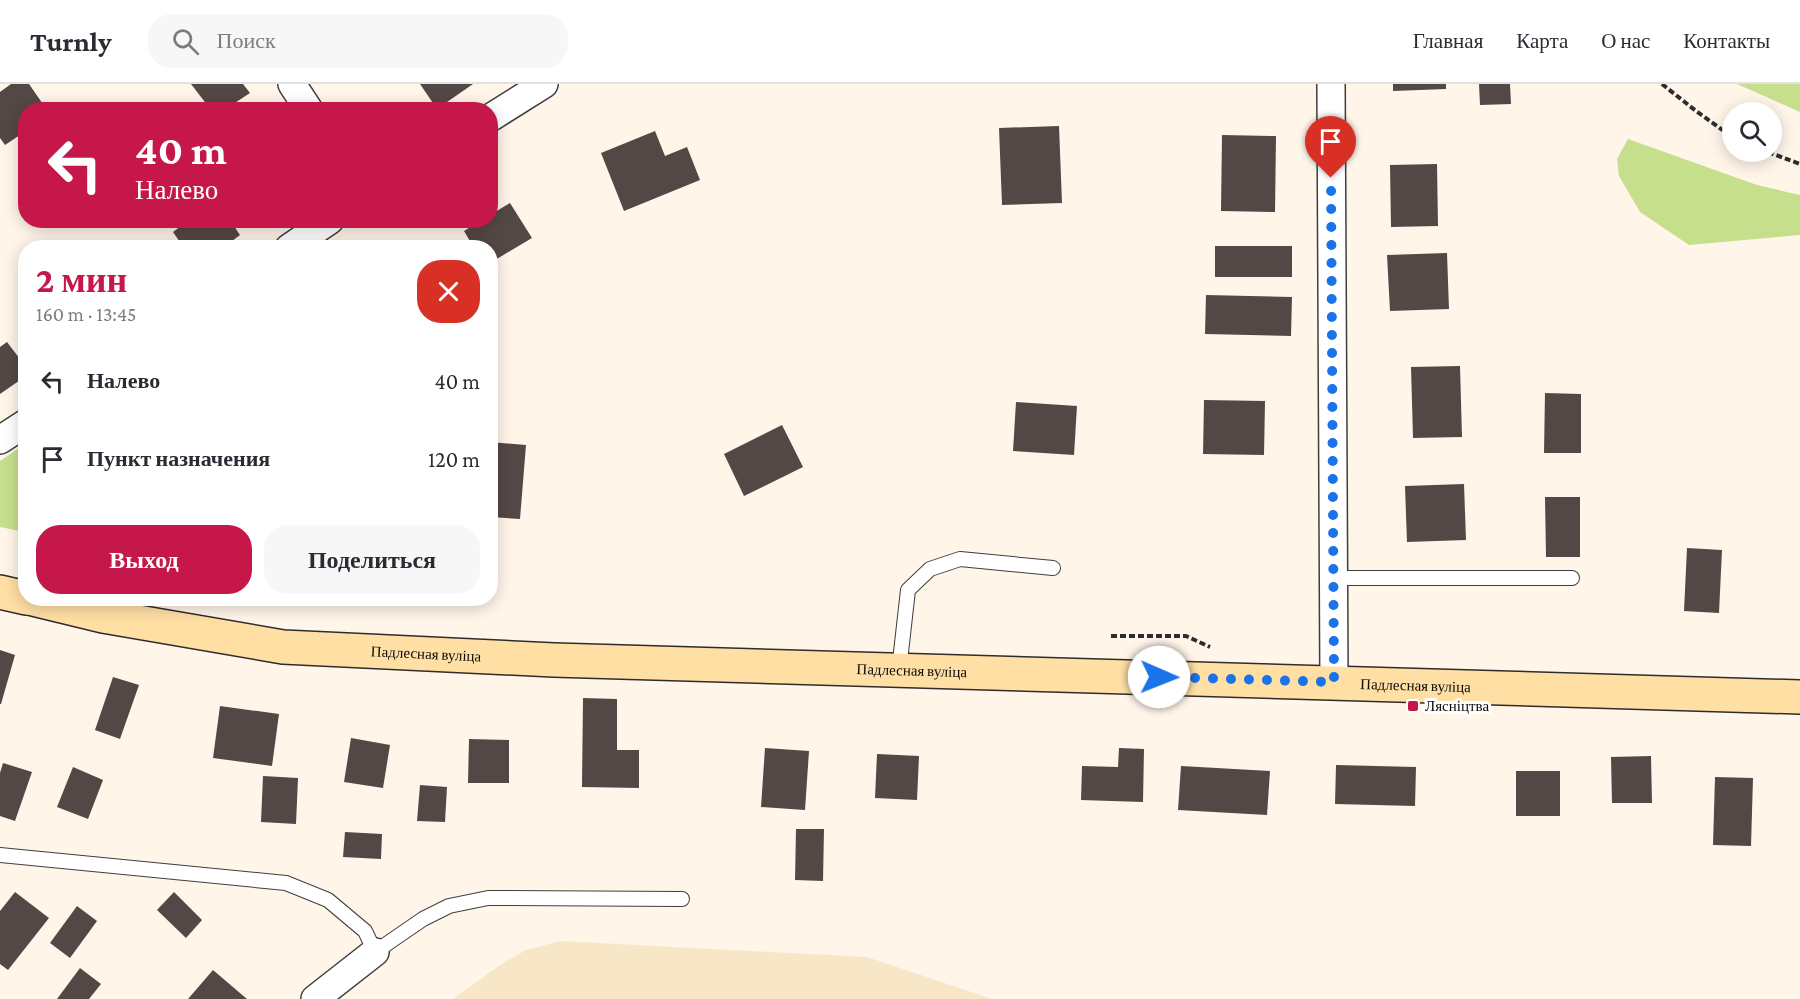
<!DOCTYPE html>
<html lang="ru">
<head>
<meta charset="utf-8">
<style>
	:root { --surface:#fff; --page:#f7f7f7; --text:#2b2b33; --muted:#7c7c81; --line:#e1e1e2; --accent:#c6174a }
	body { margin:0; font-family:"Crimson Pro",serif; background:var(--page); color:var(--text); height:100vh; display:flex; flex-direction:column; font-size:22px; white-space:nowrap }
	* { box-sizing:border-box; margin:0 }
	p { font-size:20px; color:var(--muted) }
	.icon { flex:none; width:33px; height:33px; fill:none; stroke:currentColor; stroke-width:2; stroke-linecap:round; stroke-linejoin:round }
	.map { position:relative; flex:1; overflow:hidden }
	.sheet { position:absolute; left:18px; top:156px; width:480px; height:366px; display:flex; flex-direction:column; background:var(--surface); border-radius:24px; box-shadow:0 3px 15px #0003 }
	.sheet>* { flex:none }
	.guide { position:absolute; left:18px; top:18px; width:480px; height:126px; border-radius:24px; box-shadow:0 3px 15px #0003; background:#c6174a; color:#fff; overflow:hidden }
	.tools { position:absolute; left:1722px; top:18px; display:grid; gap:12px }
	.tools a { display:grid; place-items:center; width:60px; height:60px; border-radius:50%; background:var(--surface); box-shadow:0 3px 15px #0003; font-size:30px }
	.pin { position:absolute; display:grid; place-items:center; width:51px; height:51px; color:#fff; margin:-62px -26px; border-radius:50% 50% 50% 0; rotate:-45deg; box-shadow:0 0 6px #0007 }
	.pin .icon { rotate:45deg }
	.me { position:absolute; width:66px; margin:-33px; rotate:91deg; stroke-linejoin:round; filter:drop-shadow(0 0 4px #0008) }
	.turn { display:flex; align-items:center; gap:21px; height:126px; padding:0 18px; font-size:27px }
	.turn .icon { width:78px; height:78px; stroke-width:2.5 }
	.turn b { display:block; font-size:42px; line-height:51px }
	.round { display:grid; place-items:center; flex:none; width:63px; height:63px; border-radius:24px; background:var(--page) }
	.summary { display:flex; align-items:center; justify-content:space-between; height:102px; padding:0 18px }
	h1 { font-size:36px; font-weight:700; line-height:45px; color:var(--accent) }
	.cta { display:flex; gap:12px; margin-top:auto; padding:12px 18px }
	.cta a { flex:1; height:69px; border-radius:24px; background:var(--accent); color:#fff; font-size:24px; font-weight:700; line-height:69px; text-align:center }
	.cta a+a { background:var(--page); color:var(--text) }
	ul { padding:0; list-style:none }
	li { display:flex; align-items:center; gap:18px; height:78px; padding:0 18px }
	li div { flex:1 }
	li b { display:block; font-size:22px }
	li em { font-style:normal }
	header { display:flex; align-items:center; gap:36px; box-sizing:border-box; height:84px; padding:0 30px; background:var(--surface); border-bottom:2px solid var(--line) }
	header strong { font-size:28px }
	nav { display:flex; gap:33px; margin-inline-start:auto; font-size:21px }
	.search { width:420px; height:54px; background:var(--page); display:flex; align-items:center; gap:15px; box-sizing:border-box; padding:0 21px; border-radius:24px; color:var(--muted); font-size:22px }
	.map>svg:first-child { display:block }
	.farmland { fill:#f7e7c6 }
	.forest { fill:#c5df8d }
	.building { fill:#544846 }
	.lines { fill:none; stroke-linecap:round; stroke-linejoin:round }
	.lane-casing { stroke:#3e3e3e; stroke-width:16 }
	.street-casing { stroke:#3e3e3e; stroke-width:30 }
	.secondary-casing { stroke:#2d2d2d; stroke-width:36 }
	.path { stroke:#2d2d2d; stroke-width:4; stroke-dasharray:6 3; stroke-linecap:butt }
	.lane { stroke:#fff; stroke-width:14 }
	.street { stroke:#fff; stroke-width:27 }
	.secondary { stroke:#ffdfa4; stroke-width:33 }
	.route { stroke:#1a73e8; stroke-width:10; stroke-dasharray:0 18 }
	.poi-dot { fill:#c6174a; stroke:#fff; stroke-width:2 }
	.labels { text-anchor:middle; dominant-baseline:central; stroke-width:6; stroke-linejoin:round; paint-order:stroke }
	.street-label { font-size:15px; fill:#0b0b0b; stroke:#fff }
	.poi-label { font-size:15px; fill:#0b0b0b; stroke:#fff; text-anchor:start }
</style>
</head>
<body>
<header>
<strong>Turnly</strong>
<div class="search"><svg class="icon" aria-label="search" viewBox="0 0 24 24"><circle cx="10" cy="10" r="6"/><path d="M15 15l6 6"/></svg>Поиск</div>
<nav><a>Главная</a><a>Карта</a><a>О нас</a><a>Контакты</a></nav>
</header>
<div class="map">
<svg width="1800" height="915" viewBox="0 0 1800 915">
	<rect width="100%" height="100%" fill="#fff5e9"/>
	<polygon class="farmland" points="560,857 867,873 992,915 453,915 503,879 526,866"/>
	<g class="forest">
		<polygon points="1737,0 1800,0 1800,28"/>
		<polygon points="1628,55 1757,101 1800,111 1800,151 1689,161 1640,128 1619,92 1617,75"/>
		<polygon points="25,360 25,448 0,443 0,377"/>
	</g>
	<g class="building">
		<polygon points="11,0 29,0 47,26 26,26 26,47 5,61 0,54 0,8"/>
		<polygon points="191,0 243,0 250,9 224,26 211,26"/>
		<polygon points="420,0 473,0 437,25"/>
		<polygon points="1393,0 1446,0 1446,5 1393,7"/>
		<polygon points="1479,0 1510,0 1511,20 1480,21"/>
		<polygon points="1059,42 1062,119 1002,121 999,44"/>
		<polygon points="655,47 665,72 687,63 700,96 624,127 601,69"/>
		<polygon points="1222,51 1276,52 1275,128 1221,127"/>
		<polygon points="1437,80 1438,142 1391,143 1390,81"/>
		<polygon points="510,119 532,154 490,179 490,164 474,164 464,147 482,136 490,136 490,131"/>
		<polygon points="189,136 230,136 240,151 223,164 184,164 173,148"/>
		<rect x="1215" y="162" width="77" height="31"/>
		<polygon points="1447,169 1449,225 1390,227 1387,171"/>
		<polygon points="1206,211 1292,213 1291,252 1205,250"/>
		<polygon points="7,258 26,283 26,292 0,310 0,263"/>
		<polygon points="1460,282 1462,353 1413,354 1411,283"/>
		<polygon points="1545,309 1581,310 1581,369 1544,369"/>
		<polygon points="1204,316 1265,317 1264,371 1203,370"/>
		<polygon points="1016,318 1077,322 1074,371 1013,367"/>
		<polygon points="782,341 803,383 744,412 724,370"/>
		<polygon points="490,358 526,361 520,435 490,433"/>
		<polygon points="1464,400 1466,456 1407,458 1405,402"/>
		<polygon points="1545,413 1580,413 1580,473 1546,473"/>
		<polygon points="1687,464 1722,466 1719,529 1684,527"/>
		<polygon points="0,566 15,571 1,620 0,620"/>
		<polygon points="113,593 139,601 120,655 95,646"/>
		<polygon points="583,614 617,615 617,666 639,666 639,704 582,703"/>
		<polygon points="220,622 279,630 272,682 213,674"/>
		<polygon points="351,654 390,661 383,704 344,698"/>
		<polygon points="469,655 509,656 509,699 468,699"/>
		<polygon points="765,664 809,667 805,726 761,723"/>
		<polygon points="1119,664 1144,665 1143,718 1081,716 1082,682 1118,683"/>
		<polygon points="877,670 919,672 917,716 875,714"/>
		<polygon points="1651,672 1652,719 1612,719 1611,673"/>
		<polygon points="3,679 32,688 15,737 0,732 0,689"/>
		<polygon points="1336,681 1416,683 1415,722 1335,720"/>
		<polygon points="1181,682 1270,687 1267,731 1178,726"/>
		<polygon points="73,683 103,696 88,735 57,723"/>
		<rect x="1516" y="687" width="44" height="45"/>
		<polygon points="263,692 298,694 296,740 261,738"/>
		<polygon points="1715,693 1753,694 1751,762 1713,761"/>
		<polygon points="420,701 447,703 445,738 417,737"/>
		<polygon points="796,745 824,745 823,797 795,796"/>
		<polygon points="345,748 382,750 381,775 343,773"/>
		<polygon points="15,808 49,834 8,886 0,880 0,827"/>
		<polygon points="174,808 202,836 186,854 157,826"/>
		<polygon points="77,822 97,837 70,874 50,859"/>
		<polygon points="80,884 101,900 89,915 57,915"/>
		<polygon points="213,886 247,915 188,915"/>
	</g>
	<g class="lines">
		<g class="lane-casing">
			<g id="lane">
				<polyline points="1334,494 1572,494"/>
				<polyline points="899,586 908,506 930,485 960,475 1053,484"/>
				<polyline points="0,771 286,799 328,816 365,847 375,868 423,835 449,822 488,814 682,815"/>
			</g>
		</g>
		<g class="street-casing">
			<g id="street">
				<polyline points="292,0 309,26"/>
				<polyline points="1331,0 1334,598"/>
				<polyline points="490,34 544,0"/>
				<polyline points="289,164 330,136"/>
				<polyline points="0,356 26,339"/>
				<polyline points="315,915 375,868"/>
			</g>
		</g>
		<g class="secondary-casing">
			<g id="secondary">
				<polyline points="0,508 26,514"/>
				<path id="s1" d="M29,514L103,532L283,563L554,576L1800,613"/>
			</g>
		</g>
		<g class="path">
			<polyline points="1662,0 1696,27 1732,53"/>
			<polyline points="1768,68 1800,80"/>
			<polyline points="1111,552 1186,552 1210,563"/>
		</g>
		<use href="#lane" class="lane"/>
		<use href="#street" class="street"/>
		<use href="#secondary" class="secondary"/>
	</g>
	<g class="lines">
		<polyline class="route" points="1159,593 1334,598 1331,94"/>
	</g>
	<rect class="poi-dot" x="1407" y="616" width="12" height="12" rx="3"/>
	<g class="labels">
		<g class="street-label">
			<text stroke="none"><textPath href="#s1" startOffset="402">Падлесная вуліца</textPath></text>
			<text stroke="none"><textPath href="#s1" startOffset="888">Падлесная вуліца</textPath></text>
			<text stroke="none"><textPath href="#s1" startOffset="1392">Падлесная вуліца</textPath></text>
		</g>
		<g class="poi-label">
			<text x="1425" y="622">Лясніцтва</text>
		</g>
	</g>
</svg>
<div class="tools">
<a><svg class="icon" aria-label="search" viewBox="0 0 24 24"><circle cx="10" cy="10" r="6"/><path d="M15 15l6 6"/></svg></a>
</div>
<div class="pin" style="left:1331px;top:94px;background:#d93025"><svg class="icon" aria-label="arrive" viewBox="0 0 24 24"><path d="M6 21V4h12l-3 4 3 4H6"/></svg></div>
<svg class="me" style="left:1159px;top:593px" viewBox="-20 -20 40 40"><circle r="19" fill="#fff"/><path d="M0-13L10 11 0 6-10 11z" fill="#1a73e8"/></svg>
<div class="guide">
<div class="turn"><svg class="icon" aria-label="left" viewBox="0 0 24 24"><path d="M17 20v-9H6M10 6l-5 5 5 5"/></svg><div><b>40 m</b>Налево</div></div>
</div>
<section class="sheet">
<div class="summary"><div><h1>2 мин</h1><p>160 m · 13:45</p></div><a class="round" style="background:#d93025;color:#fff"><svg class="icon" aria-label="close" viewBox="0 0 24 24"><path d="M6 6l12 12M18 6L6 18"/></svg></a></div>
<ul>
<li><svg class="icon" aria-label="left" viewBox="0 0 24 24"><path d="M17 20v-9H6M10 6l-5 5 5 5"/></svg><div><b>Налево</b></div><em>40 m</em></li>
<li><svg class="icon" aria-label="arrive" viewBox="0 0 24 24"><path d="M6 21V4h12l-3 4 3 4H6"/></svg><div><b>Пункт назначения</b></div><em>120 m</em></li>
</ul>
<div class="cta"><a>Выход</a><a>Поделиться</a></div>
</section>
</div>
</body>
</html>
